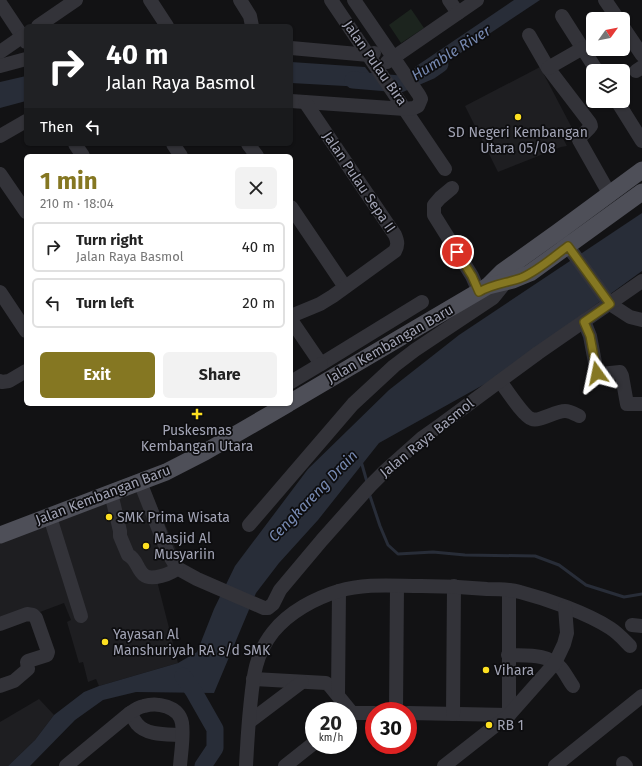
<!DOCTYPE html>
<html lang="en">
<head>
<meta charset="utf-8">
<style>
	:root { --surface:#fff; --page:#f2f2f2; --text:#222; --muted:#767676; --line:#e0e0e0; --accent:#857722 }
	body { margin:0; font-family:"Fira Sans",sans-serif; background:var(--page); color:var(--text); height:100vh; display:flex; flex-direction:column; font-size:15px; white-space:nowrap }
	* { box-sizing:border-box; margin:0 }
	p { font-size:13px; color:var(--muted) }
	.icon { flex:none; width:22px; height:22px; fill:none; stroke:currentColor; stroke-width:2; stroke-linecap:round; stroke-linejoin:round }
	.map { position:relative; flex:1; overflow:hidden }
	.details { position:absolute; left:24px; top:154px; width:269px; height:252px; display:flex; flex-direction:column; background:var(--surface); border-radius:6px; box-shadow:0 1px 3px #0004 }
	.details>* { flex:none }
	.hud { position:absolute; left:24px; top:24px; width:269px; height:122px; border-radius:6px; box-shadow:0 1px 3px #0004; background:#202124; color:#fff; overflow:hidden }
	.needle { width:26px; rotate:57deg }
	.fabs { position:absolute; left:586px; top:12px; display:grid; gap:8px }
	.fabs a { display:grid; place-items:center; width:44px; height:44px; border-radius:6px; background:var(--surface); box-shadow:0 1px 3px #0004; font-size:20px }
	.speed { position:absolute; left:305px; top:702px; display:flex; gap:8px; font-size:20px; font-weight:700; text-align:center }
	.speed>* { display:grid; place-content:center; width:52px; height:52px; border-radius:50%; background:var(--surface); box-shadow:0 1px 3px #0004; line-height:1 }
	.speed small { font-size:10px; font-weight:400 }
	.speed .limit { border:6px solid #d22; background:#fff; color:#111 }
	.pin { position:absolute; display:grid; place-items:center; width:34px; height:34px; color:#fff; margin:-17px; border:2px solid #fff; border-radius:50%; box-shadow:0 1px 4px #0007 }
	.me { position:absolute; width:44px; margin:-22px; rotate:348deg; stroke-linejoin:round; filter:drop-shadow(0 0 3px #0008) }
	.turn { display:flex; align-items:center; gap:14px; height:84px; padding:0 16px; font-size:18px }
	.turn .icon { width:52px; height:52px; stroke-width:2.5 }
	.turn b { display:block; font-size:28px; line-height:34px }
	.then { display:flex; align-items:center; height:38px; padding:0 16px; background:#0003; gap:8px; font-size:15px }
	.round { display:grid; place-items:center; flex:none; width:42px; height:42px; border-radius:6px; background:var(--page) }
	.head { display:flex; align-items:center; justify-content:space-between; height:68px; padding:0 16px }
	h1 { font-size:24px; font-weight:700; line-height:30px; color:var(--accent) }
	.button { display:flex; gap:8px; margin-top:auto; padding:8px 16px }
	.button a { flex:1; height:46px; border-radius:6px; background:var(--accent); color:#fff; font-size:16px; font-weight:700; line-height:46px; text-align:center }
	.button a+a { background:var(--page); color:var(--text) }
	ul { padding:0; list-style:none }
	li { display:flex; align-items:center; gap:12px; height:50px; margin:0 8px 6px; padding:0 8px; border:2px solid var(--line); border-radius:6px }
	li div { flex:1 }
	li b { display:block; font-size:15px }
	li em { font-style:normal }
	.map>svg:first-child { display:block }
	.built { fill:#1e1e21 }
	.green { fill:#1c241e }
	.water { fill:#282d38 }
	.lines { fill:none; stroke-linecap:round; stroke-linejoin:round }
	.stream { stroke:#282d38; stroke-width:3 }
	.river { stroke:#282d38; stroke-width:17 }
	.minor { stroke:#333339; stroke-width:14 }
	.major { stroke:#4e4f58; stroke-width:17 }
	.route-casing { stroke:#564d16; stroke-width:10 }
	.route { stroke:#857722; stroke-width:7 }
	.poi-dot { fill:#fde021; stroke:#0d0d0f; stroke-width:1.5 }
	.labels { text-anchor:middle; dominant-baseline:central; stroke-width:3.5; stroke-linejoin:round; paint-order:stroke }
	.street-label { font-size:14px; fill:#a2a4b5; stroke:#0d0d0f }
	.poi-label { font-size:14px; fill:#a2a4b5; stroke:#0d0d0f; text-anchor:start }
	.water-label { font-size:15px; font-style:italic; fill:#778ab3; stroke:#0d0d0f }
</style>
</head>
<body>
<div class="map">
<svg width="642" height="766" viewBox="0 0 642 766">
	<rect width="100%" height="100%" fill="#121214"/>
	<g class="built">
		<polygon points="540,67 572,128 561,135 567,146 561,147 498,172 465,106"/>
		<polygon points="142,472 185,570 156,577 178,663 99,686 96,679 88,682 83,662 79,663 67,622 71,620 64,603 0,627 0,528"/>
		<polygon points="39,699 54,715 35,740 8,766 0,766 0,722"/>
	</g>
	<polygon class="green" points="411,9 424,28 401,43 389,25"/>
	<g class="water">
		<polygon points="514,0 540,0 423,78 415,67"/>
		<polygon points="291,62 365,67 381,88 291,83"/>
		<polygon points="26,76 26,101 0,108 0,82"/>
		<polygon points="642,213 642,271 492,380 379,443 318,520 279,563 256,593 214,693 136,692 103,700 75,720 30,766 8,766 35,740 54,715 84,692 99,686 178,663 197,652 214,609 235,566 308,469 389,390 459,335"/>
	</g>
	<g class="lines">
		<g class="stream">
			<polyline points="361,461 367,482"/>
			<polyline points="367,494 370,496 380,526 388,545 398,554 433,552 465,555 535,556 559,565 586,585 624,597 642,594"/>
		</g>
		<g class="river">
			<polyline points="353,80 400,84 430,71 440,64"/>
			<polyline points="183,676 194,692 215,729 215,748 203,766"/>
		</g>
		<g class="minor">
			<polyline points="150,0 167,26"/>
			<polyline points="240,0 250,16 252,26"/>
			<polyline points="331,0 445,169"/>
			<polyline points="449,0 458,13"/>
			<polyline points="605,0 618,19"/>
			<polyline points="0,3 26,42"/>
			<polyline points="562,16 597,71"/>
			<polyline points="38,26 76,0"/>
			<polyline points="623,27 642,55"/>
			<path d="M529,35L548,68L590,123L591,126C588,131 581,134 579,140L609,193"/>
			<polyline points="291,48 369,55 374,53"/>
			<polyline points="0,52 26,34"/>
			<polyline points="387,62 477,0"/>
			<polyline points="0,66 26,59"/>
			<polyline points="548,68 583,48"/>
			<polyline points="636,71 642,67"/>
			<polyline points="291,101 405,109 414,108 418,106 421,99 419,95 354,0"/>
			<polyline points="617,101 642,141"/>
			<polyline points="0,136 26,121"/>
			<polyline points="75,144 83,156"/>
			<polyline points="173,144 181,156"/>
			<polyline points="248,144 257,156"/>
			<polyline points="0,174 26,212"/>
			<polyline points="452,188 440,198 434,205 434,215 472,276 479,292"/>
			<polyline points="291,207 345,287"/>
			<polyline points="562,238 610,304 630,317 642,320"/>
			<polyline points="0,292 26,331"/>
			<path d="M291,316L320,304L333,296L395,251C398,245 398,242 395,235L305,102"/>
			<polyline points="291,320 321,364 422,302"/>
			<polyline points="584,321 590,336 597,373 601,374 620,372 622,376 627,404 642,404"/>
			<polyline points="0,381 2,382 9,381 26,371"/>
			<path d="M500,381C506,389 524,417 532,419C539,422 555,411 565,411C570,411 575,414 579,416"/>
			<polyline points="291,382 321,364"/>
			<polyline points="140,482 168,553 177,568 197,579 264,608 268,608 273,604 280,590 322,540 370,486 385,471 422,438 439,426 538,353 642,281"/>
			<path d="M111,493L120,531V536L128,555C137,559 137,570 144,575C151,581 172,574 177,568"/>
			<polyline points="50,517 81,616"/>
			<polyline points="249,525 353,404 394,366 415,350 493,298 505,283"/>
			<polyline points="0,624 27,614 33,615 36,618 48,652 47,655 28,661 27,662 28,669 14,681 0,686"/>
			<polyline points="632,625 642,626"/>
			<path d="M508,655C526,656 548,653 561,668C566,674 569,681 573,686"/>
			<polyline points="253,679 326,683 330,686 352,713"/>
			<polyline points="338,695 339,591"/>
			<polyline points="396,711 397,586"/>
			<path d="M130,713C132,716 134,720 137,724C147,736 168,734 182,735"/>
			<polyline points="408,713 509,715"/>
			<polyline points="453,714 454,586"/>
			<polyline points="509,715 509,590"/>
			<polyline points="348,716 352,713 374,713"/>
			<polyline points="249,722 302,682"/>
			<polyline points="623,763 626,766"/>
			<path d="M66,766L130,713C134,710 139,707 144,706C157,702 179,706 182,723C184,736 181,752 180,766"/>
			<path d="M246,766C247,747 248,728 250,709C253,679 254,656 273,632C289,612 315,598 339,591C365,583 394,586 421,586C443,586 465,587 487,589C498,589 510,589 520,592C547,599 587,613 610,628C618,633 624,640 630,646"/>
			<polyline points="285,766 314,743"/>
			<polyline points="444,766 509,715 555,663 564,644 567,633 565,607"/>
			<polyline points="555,766 642,696"/>
		</g>
		<g class="major">
			<polyline points="488,286 502,272 558,232 642,170"/>
			<polyline points="291,402 488,286 513,280 530,273 642,192"/>
			<polyline points="0,535 166,472 205,452 288,404"/>
		</g>
	</g>
	<g class="lines">
		<g class="route-casing">
			<path id="route" d="M457,252L472,276L479,292C492,284 507,283 521,278C538,271 553,257 568,246L610,304L584,322L590,336L597,373"/>
		</g>
		<use href="#route" class="route"/>
	</g>
	<g class="poi-dot">
		<circle cx="518" cy="117" r="4"/>
		<path d="M195 408h4v4h4v4h-4v4h-4v-4h-4v-4h4z"/>
		<circle cx="109" cy="517" r="4"/>
		<circle cx="146" cy="546" r="4"/>
		<circle cx="105" cy="642" r="4"/>
		<circle cx="486" cy="670" r="4"/>
		<circle cx="489" cy="725" r="4"/>
	</g>
	<g class="labels">
		<g class="street-label">
			<text transform="translate(375 63) rotate(55)">Jalan Pulau Bira</text>
			<text transform="translate(359 182) rotate(56)">Jalan Pulau Sepa II</text>
			<text transform="translate(390 344) rotate(-30)">Jalan Kembangan Baru</text>
			<text transform="translate(427 438) rotate(-39)">Jalan Raya Basmol</text>
			<text transform="translate(103 495) rotate(-21)">Jalan Kembangan Baru</text>
		</g>
		<g class="poi-label">
			<text x="518" y="132" text-anchor="middle">SD Negeri Kembangan<tspan x="518" dy="16">Utara 05/08</tspan></text>
			<text x="197" y="430" text-anchor="middle">Puskesmas<tspan x="197" dy="16">Kembangan Utara</tspan></text>
			<text x="117" y="517">SMK Prima Wisata</text>
			<text x="154" y="538">Masjid Al<tspan x="154" dy="16">Musyariin</tspan></text>
			<text x="113" y="634">Yayasan Al<tspan x="113" dy="16">Manshuriyah RA s/d SMK</tspan></text>
			<text x="494" y="670">Vihara</text>
			<text x="497" y="725">RB 1</text>
		</g>
		<g class="water-label">
			<text transform="translate(451 53) rotate(-32)">Humble River</text>
			<text transform="translate(313 496) rotate(-46)">Cengkareng Drain</text>
		</g>
	</g>
</svg>
<div class="fabs">
<a><svg class="needle" viewBox="-14 -14 28 28"><path d="M0-13l5 13h-10z" fill="#e53935"/><path d="M0 13l5-13h-10z" fill="#767676"/></svg></a>
<a><svg class="icon" aria-label="layers" viewBox="0 0 24 24"><path d="M12 4l9 5-9 5-9-5zM3 14l9 5 9-5"/></svg></a>
</div>
<div class="speed"><div>20<small>km/h</small></div><div class="limit">30</div></div>
<div class="pin" style="left:457px;top:252px;background:#d93025"><svg class="icon" aria-label="arrive" viewBox="0 0 24 24"><path d="M6 21V4h12l-3 4 3 4H6"/></svg></div>
<svg class="me" style="left:597px;top:373px" viewBox="-20 -20 40 40"><path d="M0-17L14 15 0 8-14 15z" fill="#857722" stroke="#fff" stroke-width="4"/></svg>
<div class="hud">
<div class="turn"><svg class="icon" aria-label="right" viewBox="0 0 24 24"><path d="M7 20v-9h11M14 6l5 5-5 5"/></svg><div><b>40 m</b>Jalan Raya Basmol</div></div>
<div class="then">Then<svg class="icon" aria-label="left" viewBox="0 0 24 24"><path d="M17 20v-9H6M10 6l-5 5 5 5"/></svg></div>
</div>
<section class="details">
<div class="head"><div><h1>1 min</h1><p>210 m · 18:04</p></div><a class="round"><svg class="icon" aria-label="close" viewBox="0 0 24 24"><path d="M6 6l12 12M18 6L6 18"/></svg></a></div>
<ul>
<li><svg class="icon" aria-label="right" viewBox="0 0 24 24"><path d="M7 20v-9h11M14 6l5 5-5 5"/></svg><div><b>Turn right</b><p>Jalan Raya Basmol</p></div><em>40 m</em></li>
<li><svg class="icon" aria-label="left" viewBox="0 0 24 24"><path d="M17 20v-9H6M10 6l-5 5 5 5"/></svg><div><b>Turn left</b></div><em>20 m</em></li>
</ul>
<div class="button"><a>Exit</a><a>Share</a></div>
</section>
</div>
</body>
</html>
